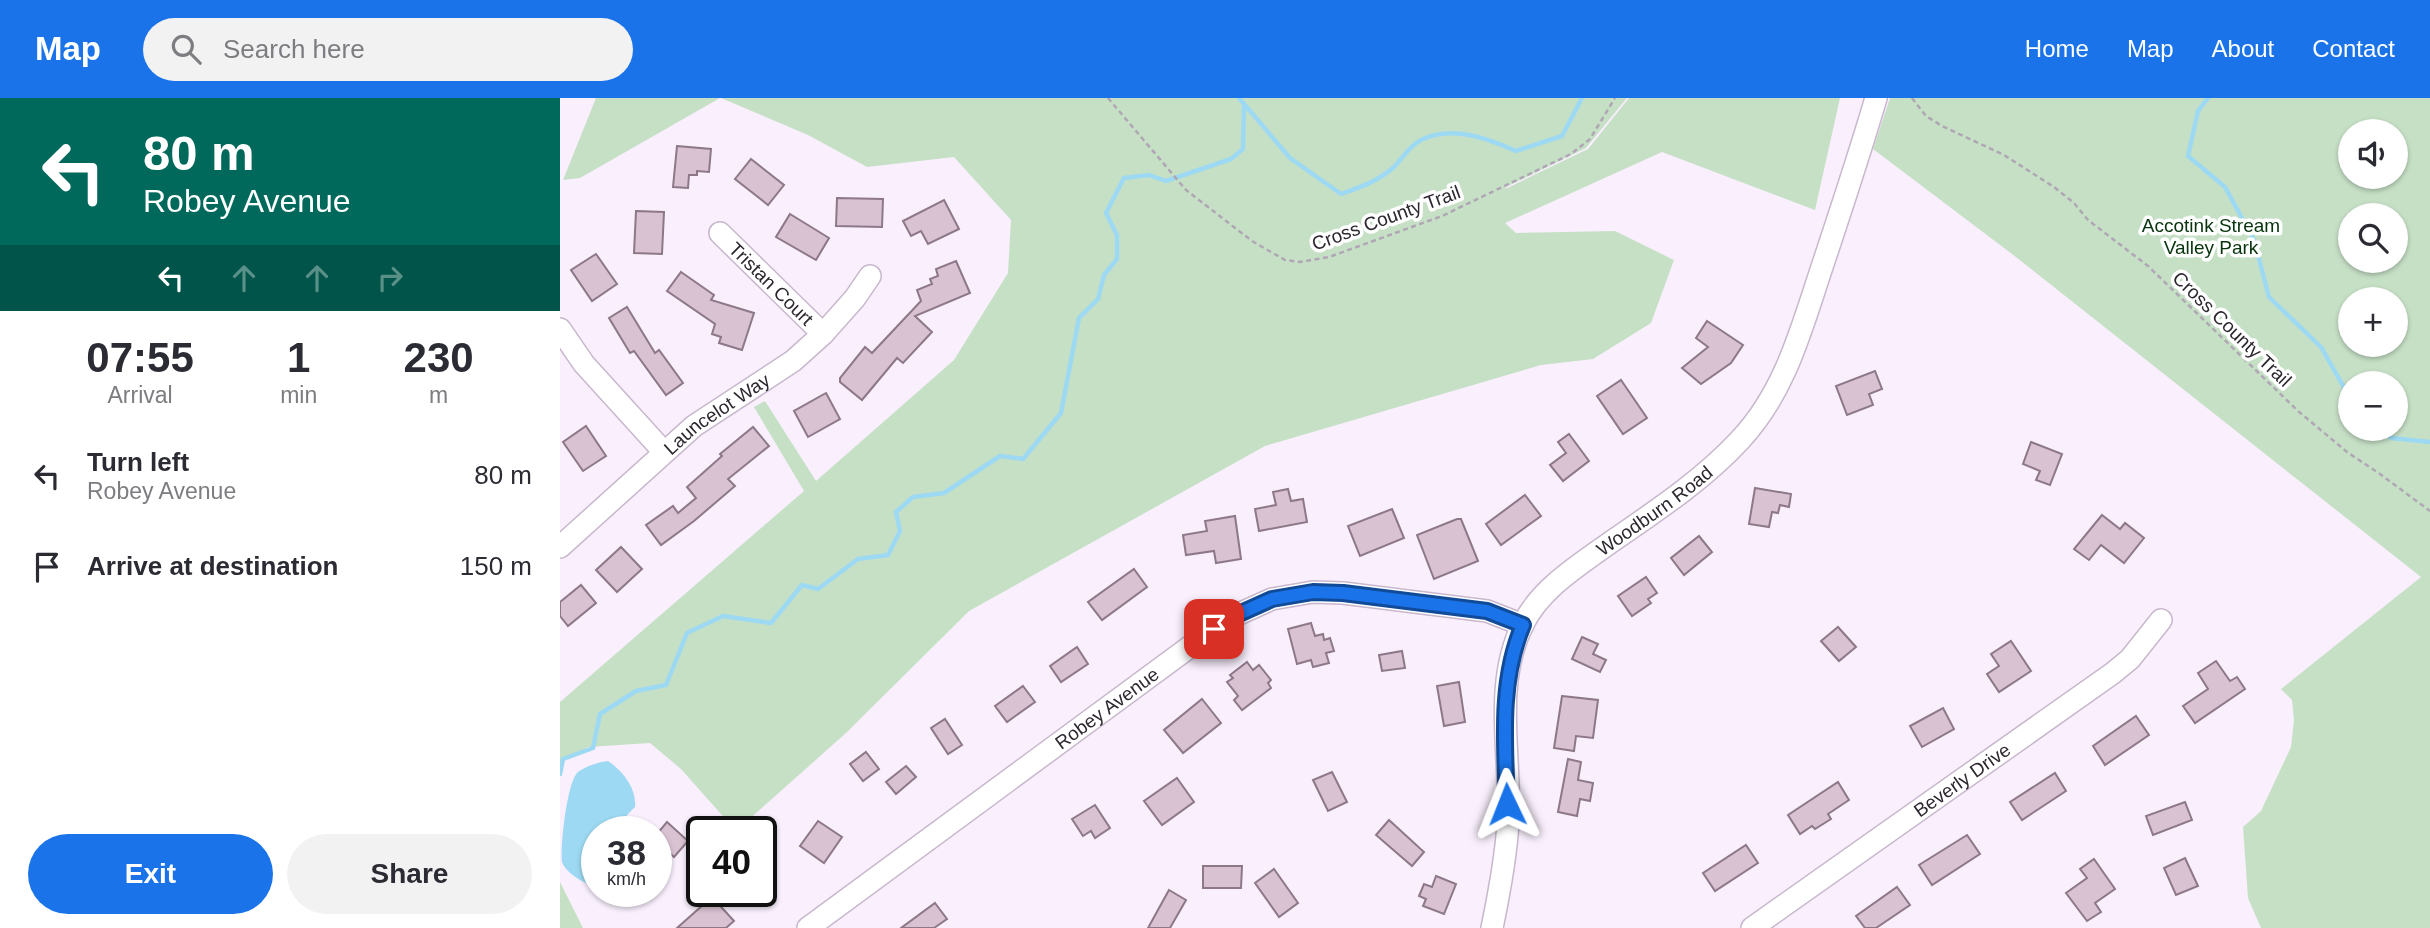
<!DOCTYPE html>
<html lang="en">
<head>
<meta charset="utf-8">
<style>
	:root { --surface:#fff; --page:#f2f2f3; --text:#2b2b33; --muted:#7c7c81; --accent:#1a73e8 }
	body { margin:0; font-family:Arial,sans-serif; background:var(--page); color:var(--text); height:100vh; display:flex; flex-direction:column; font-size:26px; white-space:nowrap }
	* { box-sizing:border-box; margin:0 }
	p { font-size:23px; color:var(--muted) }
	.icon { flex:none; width:38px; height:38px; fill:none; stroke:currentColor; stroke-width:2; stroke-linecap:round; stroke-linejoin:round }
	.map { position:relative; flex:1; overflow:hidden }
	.sheet { display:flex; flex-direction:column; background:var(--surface); width:560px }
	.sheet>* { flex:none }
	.guide { background:#00695c; color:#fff; overflow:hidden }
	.controls { position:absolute; left:1778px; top:21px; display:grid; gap:14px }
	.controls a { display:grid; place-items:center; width:70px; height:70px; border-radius:50%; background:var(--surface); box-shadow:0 2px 5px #0004; font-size:35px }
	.speed { position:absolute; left:21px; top:718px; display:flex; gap:14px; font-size:35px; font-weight:700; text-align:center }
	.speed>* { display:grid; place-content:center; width:91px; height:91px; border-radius:50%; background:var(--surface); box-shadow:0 2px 5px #0004; line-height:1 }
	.speed small { font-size:18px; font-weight:400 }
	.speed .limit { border:4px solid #111; border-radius:10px; background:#fff; color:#111 }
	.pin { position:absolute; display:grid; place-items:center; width:60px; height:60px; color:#fff; margin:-30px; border-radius:14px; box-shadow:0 4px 10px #0006 }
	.me { position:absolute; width:77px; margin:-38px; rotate:358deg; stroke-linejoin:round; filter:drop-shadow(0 0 5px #0008) }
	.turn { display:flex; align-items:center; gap:24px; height:147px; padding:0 28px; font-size:32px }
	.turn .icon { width:91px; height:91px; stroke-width:2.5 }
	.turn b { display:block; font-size:49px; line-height:60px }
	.lanes { display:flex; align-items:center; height:66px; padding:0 28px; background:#0003; justify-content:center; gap:35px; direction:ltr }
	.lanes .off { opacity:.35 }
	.eta { display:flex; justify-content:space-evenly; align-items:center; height:119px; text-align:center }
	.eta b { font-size:42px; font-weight:600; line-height:49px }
	.button { display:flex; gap:14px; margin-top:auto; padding:14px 28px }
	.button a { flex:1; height:80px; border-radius:42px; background:var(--accent); color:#fff; font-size:28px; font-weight:600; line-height:80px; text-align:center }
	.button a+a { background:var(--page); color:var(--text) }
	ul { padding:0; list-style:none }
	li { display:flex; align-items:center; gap:21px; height:91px; padding:0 28px }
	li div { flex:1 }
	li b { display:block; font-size:26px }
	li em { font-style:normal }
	header { display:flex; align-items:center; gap:42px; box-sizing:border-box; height:98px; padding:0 35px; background:var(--accent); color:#fff }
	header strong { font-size:33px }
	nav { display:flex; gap:38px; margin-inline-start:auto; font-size:24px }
	.search { width:490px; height:63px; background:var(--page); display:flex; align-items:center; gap:18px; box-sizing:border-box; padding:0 24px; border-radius:38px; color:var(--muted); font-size:26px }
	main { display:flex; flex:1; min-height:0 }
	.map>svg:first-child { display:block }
	.green { fill:#c6e0c6; fill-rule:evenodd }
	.water { fill:#9dd9f2 }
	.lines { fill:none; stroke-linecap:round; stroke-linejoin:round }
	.stream { stroke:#9dd9f2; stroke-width:4.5 }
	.building { fill:#d9c2d2; stroke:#8d7887; stroke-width:2 }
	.minor-casing { stroke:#c8b8cd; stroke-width:24 }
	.path { stroke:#afa7b3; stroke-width:2.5; stroke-dasharray:5 3.5; stroke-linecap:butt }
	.minor { stroke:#fff; stroke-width:21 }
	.route-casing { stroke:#114b97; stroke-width:18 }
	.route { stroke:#1a73e8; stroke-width:12 }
	.labels { text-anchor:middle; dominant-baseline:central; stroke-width:7; stroke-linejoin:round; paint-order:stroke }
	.street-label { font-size:19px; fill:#2d272f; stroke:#fff }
	.park-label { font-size:19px; fill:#07340d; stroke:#fff }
</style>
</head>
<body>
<header>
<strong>Map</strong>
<div class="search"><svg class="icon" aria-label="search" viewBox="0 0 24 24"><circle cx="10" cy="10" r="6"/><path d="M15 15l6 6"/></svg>Search here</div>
<nav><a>Home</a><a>Map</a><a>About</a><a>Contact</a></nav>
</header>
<main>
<section class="sheet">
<div class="guide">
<div class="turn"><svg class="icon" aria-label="left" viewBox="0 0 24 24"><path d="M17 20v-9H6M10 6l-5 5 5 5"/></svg><div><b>80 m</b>Robey Avenue</div></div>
<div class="lanes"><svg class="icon" aria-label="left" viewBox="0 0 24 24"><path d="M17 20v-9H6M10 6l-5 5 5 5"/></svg><svg class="icon off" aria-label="ahead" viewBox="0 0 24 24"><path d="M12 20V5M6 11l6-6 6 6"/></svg><svg class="icon off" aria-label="ahead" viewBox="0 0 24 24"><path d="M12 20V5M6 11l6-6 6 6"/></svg><svg class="icon off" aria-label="right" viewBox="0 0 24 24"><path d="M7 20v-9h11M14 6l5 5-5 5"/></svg></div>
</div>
<div class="eta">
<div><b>07:55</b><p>Arrival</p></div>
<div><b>1</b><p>min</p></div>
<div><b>230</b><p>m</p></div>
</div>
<ul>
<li><svg class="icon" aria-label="left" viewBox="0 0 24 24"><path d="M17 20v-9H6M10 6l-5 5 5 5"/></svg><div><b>Turn left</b><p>Robey Avenue</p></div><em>80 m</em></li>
<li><svg class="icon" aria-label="arrive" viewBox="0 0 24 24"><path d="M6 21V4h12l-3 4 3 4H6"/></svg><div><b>Arrive at destination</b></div><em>150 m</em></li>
</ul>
<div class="button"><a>Exit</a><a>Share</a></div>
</section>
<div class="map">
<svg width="1870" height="830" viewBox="0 0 1870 830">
	<rect width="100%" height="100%" fill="#f9effd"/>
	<g class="green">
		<polygon points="36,0 160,0 20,80 3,82"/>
		<polygon points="161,0 1067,0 1026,50 946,89 945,91 1028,51 1069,0 1280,0 1255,112 1102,54 945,125 956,135 1055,133 1114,162 1091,225 1033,261 981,267 705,348 409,513 286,635 176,733 121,671 90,645 28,649 0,665 0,604 244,393 194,309 205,303 256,383 394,262 448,175 451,122 394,59 307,69 248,37"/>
		<path d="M1330,0H1870V830H1701L1688,800L1683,729L1701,713L1731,649L1734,622L1732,602L1721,591L1861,479L1452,156L1313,51ZM1836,33V79H1790V33ZM1836,117V163H1790V117ZM1836,201V247H1790V201ZM1836,285V331H1790V285Z"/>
		<polygon points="0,784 23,830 0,830"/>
	</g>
	<path class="water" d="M48,663C63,673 77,691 75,709L67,717V733H37V744L24,751L30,760L37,764V788C25,787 6,775 2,764C0,750 7,683 18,674C26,668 39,664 48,663Z"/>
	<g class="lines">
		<g class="stream">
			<path d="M679,0L730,60L781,96C801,89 818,83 834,69C842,61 850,47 861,42C892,27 927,40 956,53L1002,38L1022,0"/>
			<polyline points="1648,0 1638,13 1628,58 1665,89 1694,142 1709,199 1761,249 1790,300"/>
			<polyline points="1822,331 1831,340 1870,344"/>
			<polyline points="0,676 3,661 33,650 40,616 76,593 106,587 127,535 163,518 211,525 242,487 258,491 298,461 328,457 340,433 336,414 353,399 384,395 440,358 463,361 501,315 519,220 538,201 544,177 557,161 557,137 546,115 564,80 589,77 606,83 671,61 683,51 684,7"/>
		</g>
	</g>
	<g class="building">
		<polygon points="117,48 151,51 149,74 137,73 137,77 129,77 128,90 113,89"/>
		<polygon points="191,61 224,87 208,107 175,81"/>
		<polygon points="277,100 323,101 322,129 276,128"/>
		<polygon points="384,102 399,131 368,146 361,133 351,138 343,123"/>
		<polygon points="76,113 104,114 102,156 74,155"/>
		<polygon points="230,116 269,140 256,162 216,139"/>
		<polygon points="36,156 57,186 32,203 11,172"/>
		<polygon points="396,163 410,195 355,218 372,234 343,265 337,260 302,302 280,284 280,280 305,249 312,255 361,203 357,192 372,186 370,181 378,178 376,171"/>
		<polygon points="121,174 154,197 151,202 194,215 182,252 159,245 161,239 152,236 155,226 107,193"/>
		<polygon points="67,209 95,255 99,252 123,285 106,297 74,253 70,255 49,220"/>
		<polygon points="1147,223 1183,247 1171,265 1141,286 1122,270 1148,249 1136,240"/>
		<polygon points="1315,273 1322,291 1309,296 1313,307 1287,317 1276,288"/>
		<polygon points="1061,282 1087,320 1063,336 1037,298"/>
		<polygon points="266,295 280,321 248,339 234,313"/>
		<polygon points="26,328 46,358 23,373 3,344"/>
		<polygon points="193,329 209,348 168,381 175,388 134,423 101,447 86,427 113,408 118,415 136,400 127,389 162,358 160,356"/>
		<polygon points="1009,336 1029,363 1003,383 990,367 1006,355 998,344"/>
		<polygon points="1471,344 1502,356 1490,387 1476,382 1480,373 1463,366"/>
		<polygon points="1195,390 1231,396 1229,409 1220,407 1218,415 1212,414 1209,429 1189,426"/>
		<polygon points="728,391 731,403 743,401 747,424 699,433 695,411 716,407 713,394"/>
		<polygon points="965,397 981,418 941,447 926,426"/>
		<polygon points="832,411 844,440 800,458 788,428"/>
		<polygon points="1542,417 1560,431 1565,425 1584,440 1564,465 1541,447 1529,462 1514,451"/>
		<polygon points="675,418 681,461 656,465 654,453 626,457 623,437 647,433 645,423"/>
		<polygon points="897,421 901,421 918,463 874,481 857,437"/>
		<polygon points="1139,438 1152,454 1124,477 1111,460"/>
		<polygon points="61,449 82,471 57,494 36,472"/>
		<polygon points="574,471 587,489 542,522 528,504"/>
		<polygon points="1086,479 1097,495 1088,501 1091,505 1072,518 1058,498"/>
		<polygon points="21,487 36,505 8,528 0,518 0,504"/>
		<polygon points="751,525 755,538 763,536 764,542 770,540 774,553 766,555 769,565 753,569 751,562 737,566 728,531"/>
		<polygon points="1278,529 1296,549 1279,563 1261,543"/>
		<polygon points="1022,539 1038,546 1033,556 1046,562 1040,574 1012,561"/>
		<polygon points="1451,543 1471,573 1439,594 1427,576 1439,568 1431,556"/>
		<polygon points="517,549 528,566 501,584 490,568"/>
		<polygon points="842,553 845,570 822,573 819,557"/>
		<polygon points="1656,563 1670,583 1677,579 1685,591 1635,625 1623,608 1648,591 1638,575"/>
		<polygon points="687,564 693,572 699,567 711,582 708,585 711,590 682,612 674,602 678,598 667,584 673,580 670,577"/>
		<polygon points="899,584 905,624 884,628 877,588"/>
		<polygon points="463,588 475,604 447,624 435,608"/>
		<polygon points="1002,598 1038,602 1033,640 1016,638 1014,653 994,650"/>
		<polygon points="642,601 661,625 623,655 604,632"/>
		<polygon points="1383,610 1394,631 1362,649 1350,628"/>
		<polygon points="1576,618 1589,637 1545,667 1533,648"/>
		<polygon points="385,621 402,647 388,656 371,630"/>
		<polygon points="306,654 319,671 303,683 290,666"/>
		<polygon points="1008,661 1021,664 1018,682 1033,685 1030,703 1020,701 1017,718 998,714"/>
		<polygon points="346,668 356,679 336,696 326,684"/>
		<polygon points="772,674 787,704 768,713 753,682"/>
		<polygon points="1495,675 1506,693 1462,722 1450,704"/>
		<polygon points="617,680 634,704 602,727 584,703"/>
		<polygon points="1278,684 1289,702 1268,716 1271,721 1255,731 1252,728 1240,736 1228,717"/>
		<polygon points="1625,704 1632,722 1593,737 1586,718"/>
		<polygon points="535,707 550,730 535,740 531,733 523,738 512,721"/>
		<polygon points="829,722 864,754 852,768 816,737"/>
		<polygon points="258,723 282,739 264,765 240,748"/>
		<polygon points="107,724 128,743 114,759 96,743 96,737"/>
		<polygon points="1407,737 1420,756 1372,787 1359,767"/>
		<polygon points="1186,747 1198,765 1155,793 1143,775"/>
		<polygon points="1625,760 1638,788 1616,797 1604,770"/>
		<polygon points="1534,761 1555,791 1535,805 1541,814 1527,823 1506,795 1527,780 1520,771"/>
		<polygon points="643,768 682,768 681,790 643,790"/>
		<polygon points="714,771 738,805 719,819 695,785"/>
		<polygon points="876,778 896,786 884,816 863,808 866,801 859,798 864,786 872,789"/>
		<polygon points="1337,789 1350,807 1316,830 1305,830 1296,818"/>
		<polygon points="609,792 626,802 610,830 588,830"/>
		<polygon points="152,799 174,823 166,830 117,830"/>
		<polygon points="375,805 387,821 374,830 341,830"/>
	</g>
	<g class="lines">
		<g class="minor-casing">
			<g id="minor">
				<path id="s1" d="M160,135L263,236"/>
				<polyline points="0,231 24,266 104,354"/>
				<path id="s2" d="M0,449L134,328L233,263L263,236L295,200L310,178"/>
				<path id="s3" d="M248,830L654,531L681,515L712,501L753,494L783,495L927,513L963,527"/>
				<path id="s4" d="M932,830C939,796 946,760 948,725C952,660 932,588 963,526C981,490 1019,467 1051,444C1096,413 1143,382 1180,342C1225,294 1241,232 1261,172C1280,115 1299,58 1316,0"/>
				<path id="s5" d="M1192,830L1553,575L1570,561L1601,522"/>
			</g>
		</g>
		<g class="path">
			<polyline points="548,0 626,92 692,143 725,162 740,164 769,159 882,118 1011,56 1030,41 1055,0"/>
			<polyline points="1352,0 1366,18 1382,28 1444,57 1494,89 1514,105 1528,122 1588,168 1738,313 1787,354 1820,376 1870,413"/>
		</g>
		<use href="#minor" class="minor"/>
	</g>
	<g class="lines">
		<g class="route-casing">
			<path id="route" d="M654,531L681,515L712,501L753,494L783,495L927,513L963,527C939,583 945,646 947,706"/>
		</g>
		<use href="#route" class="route"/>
	</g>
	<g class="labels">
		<g class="street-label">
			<text transform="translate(826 120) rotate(-20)">Cross County Trail</text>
			<text stroke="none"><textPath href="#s1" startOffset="72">Tristan Court</textPath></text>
			<text transform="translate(1672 231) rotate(44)">Cross County Trail</text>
			<text stroke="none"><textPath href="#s2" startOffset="206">Launcelot Way</textPath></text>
			<text stroke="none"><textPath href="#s4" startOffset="483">Woodburn Road</textPath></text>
			<text stroke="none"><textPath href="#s3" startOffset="371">Robey Avenue</textPath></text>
			<text stroke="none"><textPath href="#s5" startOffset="257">Beverly Drive</textPath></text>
		</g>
		<g class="park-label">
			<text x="1651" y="127">Accotink Stream<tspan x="1651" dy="22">Valley Park</tspan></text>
		</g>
	</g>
</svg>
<div class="controls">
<a><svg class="icon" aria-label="sound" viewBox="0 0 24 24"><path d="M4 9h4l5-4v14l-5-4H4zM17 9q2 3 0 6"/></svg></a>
<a><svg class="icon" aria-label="search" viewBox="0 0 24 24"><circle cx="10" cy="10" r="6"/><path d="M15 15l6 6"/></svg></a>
<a>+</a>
<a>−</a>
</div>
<div class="speed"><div>38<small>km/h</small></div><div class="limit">40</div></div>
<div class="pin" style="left:654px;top:531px;background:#d93025"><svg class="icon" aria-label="arrive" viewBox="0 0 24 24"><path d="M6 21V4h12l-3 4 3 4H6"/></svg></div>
<svg class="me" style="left:947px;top:706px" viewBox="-20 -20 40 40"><path d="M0-17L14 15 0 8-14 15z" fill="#1a73e8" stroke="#fff" stroke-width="4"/></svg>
</div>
</main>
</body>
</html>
